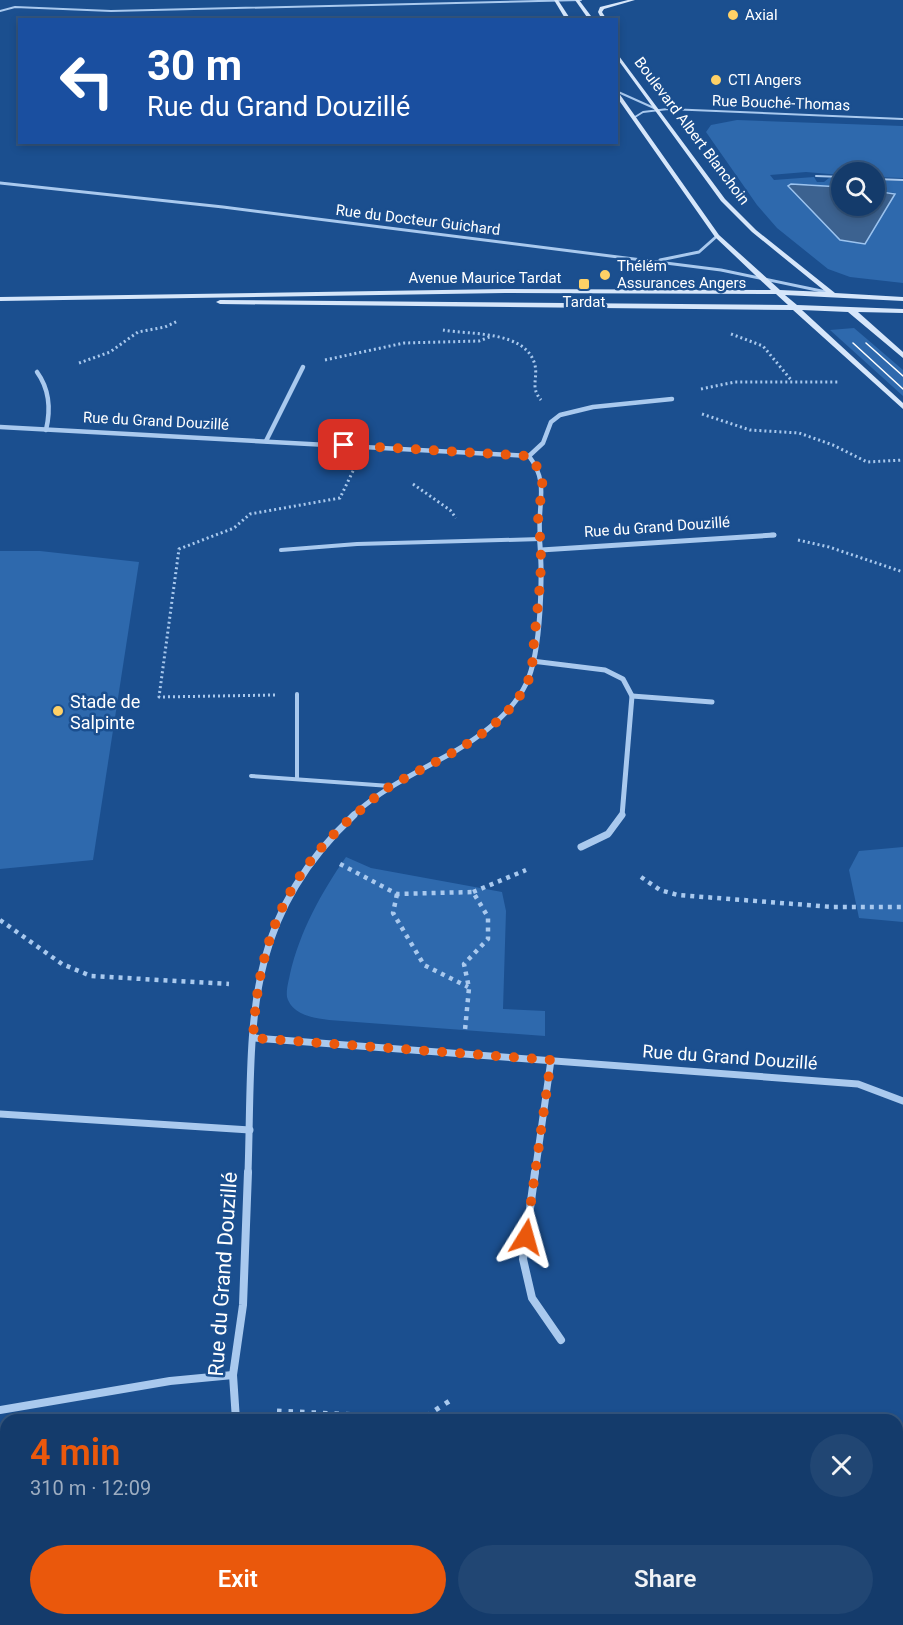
<!DOCTYPE html>
<html lang="en">
<head>
<meta charset="utf-8">
<style>
	:root { --surface:#143b6b; --page:#214673; --text:#f1f3f6; --muted:#9dadc1; --line:#33557e; --accent:#ea580c }
	body { margin:0; font-family:Roboto,sans-serif; background:var(--page); color:var(--text); height:100vh; display:flex; flex-direction:column; font-size:22px; white-space:nowrap }
	* { box-sizing:border-box; margin:0 }
	p { font-size:20px; color:var(--muted) }
	.icon { flex:none; width:33px; height:33px; fill:none; stroke:currentColor; stroke-width:2; stroke-linecap:round; stroke-linejoin:round }
	.map { position:relative; flex:1; overflow:hidden }
	.side { position:absolute; left:0px; top:1414px; width:903px; height:212px; display:flex; flex-direction:column; background:var(--surface); border-radius:18px 18px 0 0; box-shadow:0 3px 9px #0003,0 0 0 2px var(--line) }
	.side>* { flex:none }
	.banner { position:absolute; left:18px; top:18px; width:600px; height:126px; border-radius:0px; box-shadow:0 3px 9px #0003,0 0 0 2px var(--line); background:#1a4fa0; color:#fff; overflow:hidden }
	.controls { position:absolute; left:831px; top:162px; display:grid; gap:12px }
	.controls a { display:grid; place-items:center; width:54px; height:54px; border-radius:50%; background:var(--surface); box-shadow:0 3px 9px #0003,0 0 0 2px var(--line); font-size:30px }
	.pin { position:absolute; display:grid; place-items:center; width:51px; height:51px; color:#fff; margin:-26px; border-radius:12px; box-shadow:0 3px 9px #0006 }
	.me { position:absolute; width:66px; margin:-33px; rotate:8deg; stroke-linejoin:round; filter:drop-shadow(0 0 4px #0008) }
	.turn { display:flex; align-items:center; gap:21px; height:126px; padding:0 30px; font-size:27px }
	.turn .icon { width:78px; height:78px; stroke-width:2.5 }
	.turn b { display:block; font-size:42px; line-height:51px }
	.round { display:grid; place-items:center; flex:none; width:63px; height:63px; border-radius:32px; background:var(--page) }
	.headline { display:flex; align-items:center; justify-content:space-between; height:102px; padding:0 30px }
	h1 { font-size:36px; font-weight:600; line-height:45px; color:var(--accent) }
	.cta { display:flex; gap:12px; margin-top:auto; padding:12px 30px }
	.cta a { flex:1; height:69px; border-radius:36px; background:var(--accent); color:#fff; font-size:24px; font-weight:600; line-height:69px; text-align:center }
	.cta a+a { background:var(--page); color:var(--text) }
	.map>svg:first-child { display:block }
	.green { fill:#2e69ad }
	.water { fill:#3c6290; stroke:#9cc4f0; stroke-width:1.5 }
	.lines { fill:none; stroke-linecap:round; stroke-linejoin:round }
	.path-far2 { stroke:#a9c9ee; stroke-width:3; stroke-dasharray:2 3; stroke-linecap:butt }
	.path-far1 { stroke:#a9c9ee; stroke-width:4.5; stroke-dasharray:4 5; stroke-linecap:butt }
	.path { stroke:#a9c9ee; stroke-width:5; stroke-dasharray:4.5 7; stroke-linecap:butt }
	.lane-far1 { stroke:#a9c9ee; stroke-width:2 }
	.lane { stroke:#a9c9ee; stroke-width:4 }
	.street-far5 { stroke:#a9c9ee; stroke-width:2 }
	.street-far4 { stroke:#a9c9ee; stroke-width:3 }
	.street-far3 { stroke:#a9c9ee; stroke-width:4.5 }
	.street-far2 { stroke:#a9c9ee; stroke-width:5 }
	.street-far1 { stroke:#a9c9ee; stroke-width:7 }
	.street { stroke:#a9c9ee; stroke-width:8 }
	.secondary { fill:#d6e6fa; fill-rule:evenodd }
	.tram { stroke:#fff; stroke-width:1.5 }
	.route { stroke:#ea580c; stroke-width:10; stroke-dasharray:0 18 }
	.poi-dot { fill:#ffd166; stroke:#1b4f8f; stroke-width:2 }
	.labels { text-anchor:middle; dominant-baseline:central; stroke-width:5; stroke-linejoin:round; paint-order:stroke }
	.far-poi-label { font-size:15px; fill:#fff; stroke:#1b4f8f; text-anchor:start }
	.far-street-label { font-size:15px; fill:#fff; stroke:#1b4f8f }
	.poi-label { font-size:18px; fill:#fff; stroke:#1b4f8f; text-anchor:start }
	.street-label { font-size:18px; fill:#fff; stroke:#1b4f8f }
	.near-street-label { font-size:21px; fill:#fff; stroke:#1b4f8f }
</style>
</head>
<body>
<div class="map">
<svg width="903" height="1625" viewBox="0 0 903 1625">
	<rect width="100%" height="100%" fill="#1b4f8f"/>
	<g class="green">
		<polygon points="737,120 903,126 903,178 875,177 874,172 842,172 841,175 806,172 770,175 774,180 814,177 817,182 824,182 829,178 841,178 841,187 807,184 840,240 895,193 875,191 875,180 903,181 903,283 850,277 828,269 777,228 757,205 706,132 711,125"/>
		<polygon points="854,328 903,370 903,396 830,330"/>
		<polygon points="0,551 40,551 139,562 93,860 0,869"/>
		<polygon points="903,847 903,922 859,918 849,870 859,851"/>
		<path d="M346,857L371,868L502,892L506,911L503,1009L545,1011V1036L329,1020C314,1018 292,1015 287,997C286,989 289,980 290,974C300,931 321,893 346,857Z"/>
	</g>
	<polygon class="water" points="791,184 841,187 842,206 874,206 875,191 895,194 865,244 840,240 788,186"/>
	<g class="lines">
		<g class="path-far2">
			<path d="M443,330C470,335 526,330 535,365C538,379 530,387 541,400"/>
			<polyline points="731,334 763,346 792,381"/>
			<polyline points="325,360 404,343 479,341 492,336"/>
			<polyline points="79,363 110,352 138,332 165,327 178,321"/>
			<polyline points="701,389 735,382 840,382"/>
			<polyline points="702,414 750,430 799,433 833,445 867,462 903,460"/>
			<polyline points="413,484 450,510 456,518"/>
			<polyline points="798,540 829,547 903,572"/>
			<polyline points="275,695 159,697 179,549 234,528 250,514 340,498 354,469"/>
		</g>
		<g class="path-far1">
			<polyline points="340,864 397,894 473,892 488,917 488,939 464,964 469,988 465,1030"/>
			<polyline points="641,877 660,890 678,895 833,907 903,907"/>
			<polyline points="473,892 526,870"/>
			<polyline points="397,894 393,913 424,965 468,987"/>
			<polyline points="0,920 62,964 91,976 229,984"/>
		</g>
		<g class="path">
			<polyline points="277,1411 423,1418 451,1400"/>
			<polyline points="897,1526 903,1528"/>
		</g>
		<g class="lane-far1">
			<polyline points="816,176 842,177"/>
			<polyline points="874,179 903,180"/>
		</g>
		<g class="lane">
			<polyline points="281,550 357,544 541,539"/>
			<polyline points="297,694 297,779"/>
			<polyline points="251,776 390,786"/>
		</g>
		<g class="street-far5">
			<polyline points="0,11 15,7 111,11 581,0"/>
			<polyline points="616,91 654,108"/>
			<polyline points="635,117 643,112 668,109 903,119"/>
		</g>
		<g class="street-far4">
			<polyline points="0,183 223,207 721,270 831,293"/>
			<polyline points="660,260 699,252 717,236"/>
		</g>
		<g class="street-far3">
			<path d="M37,372C50,390 51,409 46,430"/>
			<path d="M0,427L529,456C550,484 537,503 540,535"/>
			<polyline points="266,441 303,367"/>
			<polyline points="529,456 543,443 551,422 560,415 593,407 672,399"/>
			<polyline points="771,535 774,535"/>
		</g>
		<g class="street-far2">
			<polyline points="541,550 774,535"/>
			<polyline points="532,661 605,670 623,679 632,696 622,816"/>
			<polyline points="632,696 712,702"/>
			<path d="M352,816C384,787 420,771 457,750C484,734 512,713 526,684C542,651 543,571 539,534"/>
		</g>
		<g class="street-far1">
			<polyline points="581,847 608,834 622,815"/>
			<polyline points="253,1038 858,1084 903,1101"/>
			<polyline points="0,1114 250,1130"/>
			<path d="M248,1173C253,1029 239,923 354,815"/>
			<polyline points="535,1173 551,1060"/>
		</g>
		<g class="street">
			<polyline points="535,1172 523,1259 532,1298 561,1340"/>
			<polyline points="0,1410 170,1381 233,1375"/>
			<polyline points="236,1420 233,1375 243,1305 248,1172"/>
			<polyline points="231,1625 232,1620"/>
		</g>
		<g class="secondary">
			<polygon points="554,0 558,0 571,20 566,20"/>
			<polygon points="575,0 579,0 594,20 589,20"/>
			<polygon points="628,0 635,0 604,9 602,12 607,20 602,20 598,12 600,7"/>
			<polygon points="616,52 725,199 756,230 835,293 903,297 903,301 785,295 797,305 903,309 903,313 858,312 903,352 903,358 848,312 802,310 903,403 903,409 793,310 220,304 216,302 220,300 788,305 776,294 505,293 0,301 0,297 505,289 771,290 715,237 616,96 616,89 719,235 780,290 826,292 752,232 721,201 616,57"/>
		</g>
		<g class="tram">
			<polyline points="853,343 903,389"/>
			<polyline points="866,343 903,376"/>
		</g>
	</g>
	<g class="lines">
		<path class="route" d="M344,445L529,456C555,486 534,498 539,528C544,565 538,603 534,641C533,653 533,669 528,681C504,733 441,758 394,784C378,793 365,807 351,818C282,879 258,948 253,1038L551,1060L526,1237"/>
	</g>
	<g class="poi-dot">
		<circle cx="733" cy="15" r="6"/>
		<circle cx="716" cy="80" r="6"/>
		<circle cx="605" cy="275" r="6"/>
		<rect x="578" y="278" width="12" height="12" rx="3"/>
		<circle cx="58" cy="711" r="6"/>
	</g>
	<g class="labels">
		<g class="far-poi-label">
			<text x="745" y="15">Axial</text>
			<text x="728" y="80">CTI Angers</text>
			<text x="617" y="266">Thélém<tspan x="617" dy="17">Assurances Angers</tspan></text>
			<text x="584" y="302" text-anchor="middle">Tardat</text>
		</g>
		<g class="far-street-label">
			<text transform="translate(781 103) rotate(2)">Rue Bouché-Thomas</text>
			<text transform="translate(692 131) rotate(53)">Boulevard Albert Blanchoin</text>
			<text transform="translate(418 220) rotate(7)">Rue du Docteur Guichard</text>
			<text x="485" y="278">Avenue Maurice Tardat</text>
			<text transform="translate(156 421) rotate(3)">Rue du Grand Douzillé</text>
			<text transform="translate(657 527) rotate(-4)">Rue du Grand Douzillé</text>
		</g>
		<g class="poi-label">
			<text x="70" y="701">Stade de<tspan x="70" dy="21">Salpinte</tspan></text>
		</g>
		<g class="street-label">
			<text transform="translate(730 1057) rotate(4)">Rue du Grand Douzillé</text>
		</g>
		<g class="near-street-label">
			<text transform="translate(223 1274) rotate(-86)">Rue du Grand Douzillé</text>
		</g>
	</g>
</svg>
<div class="controls">
<a><svg class="icon" aria-label="search" viewBox="0 0 24 24"><circle cx="10" cy="10" r="6"/><path d="M15 15l6 6"/></svg></a>
</div>
<div class="pin" style="left:344px;top:445px;background:#d93025"><svg class="icon" aria-label="arrive" viewBox="0 0 24 24"><path d="M6 21V4h12l-3 4 3 4H6"/></svg></div>
<svg class="me" style="left:526px;top:1237px" viewBox="-20 -20 40 40"><path d="M0-17L14 15 0 8-14 15z" fill="#ea580c" stroke="#fff" stroke-width="4"/></svg>
<div class="banner">
<div class="turn"><svg class="icon" aria-label="left" viewBox="0 0 24 24"><path d="M17 20v-9H6M10 6l-5 5 5 5"/></svg><div><b>30 m</b>Rue du Grand Douzillé</div></div>
</div>
<section class="side">
<div class="headline"><div><h1>4 min</h1><p>310 m · 12:09</p></div><a class="round"><svg class="icon" aria-label="close" viewBox="0 0 24 24"><path d="M6 6l12 12M18 6L6 18"/></svg></a></div>
<div class="cta"><a>Exit</a><a>Share</a></div>
</section>
</div>
</body>
</html>
